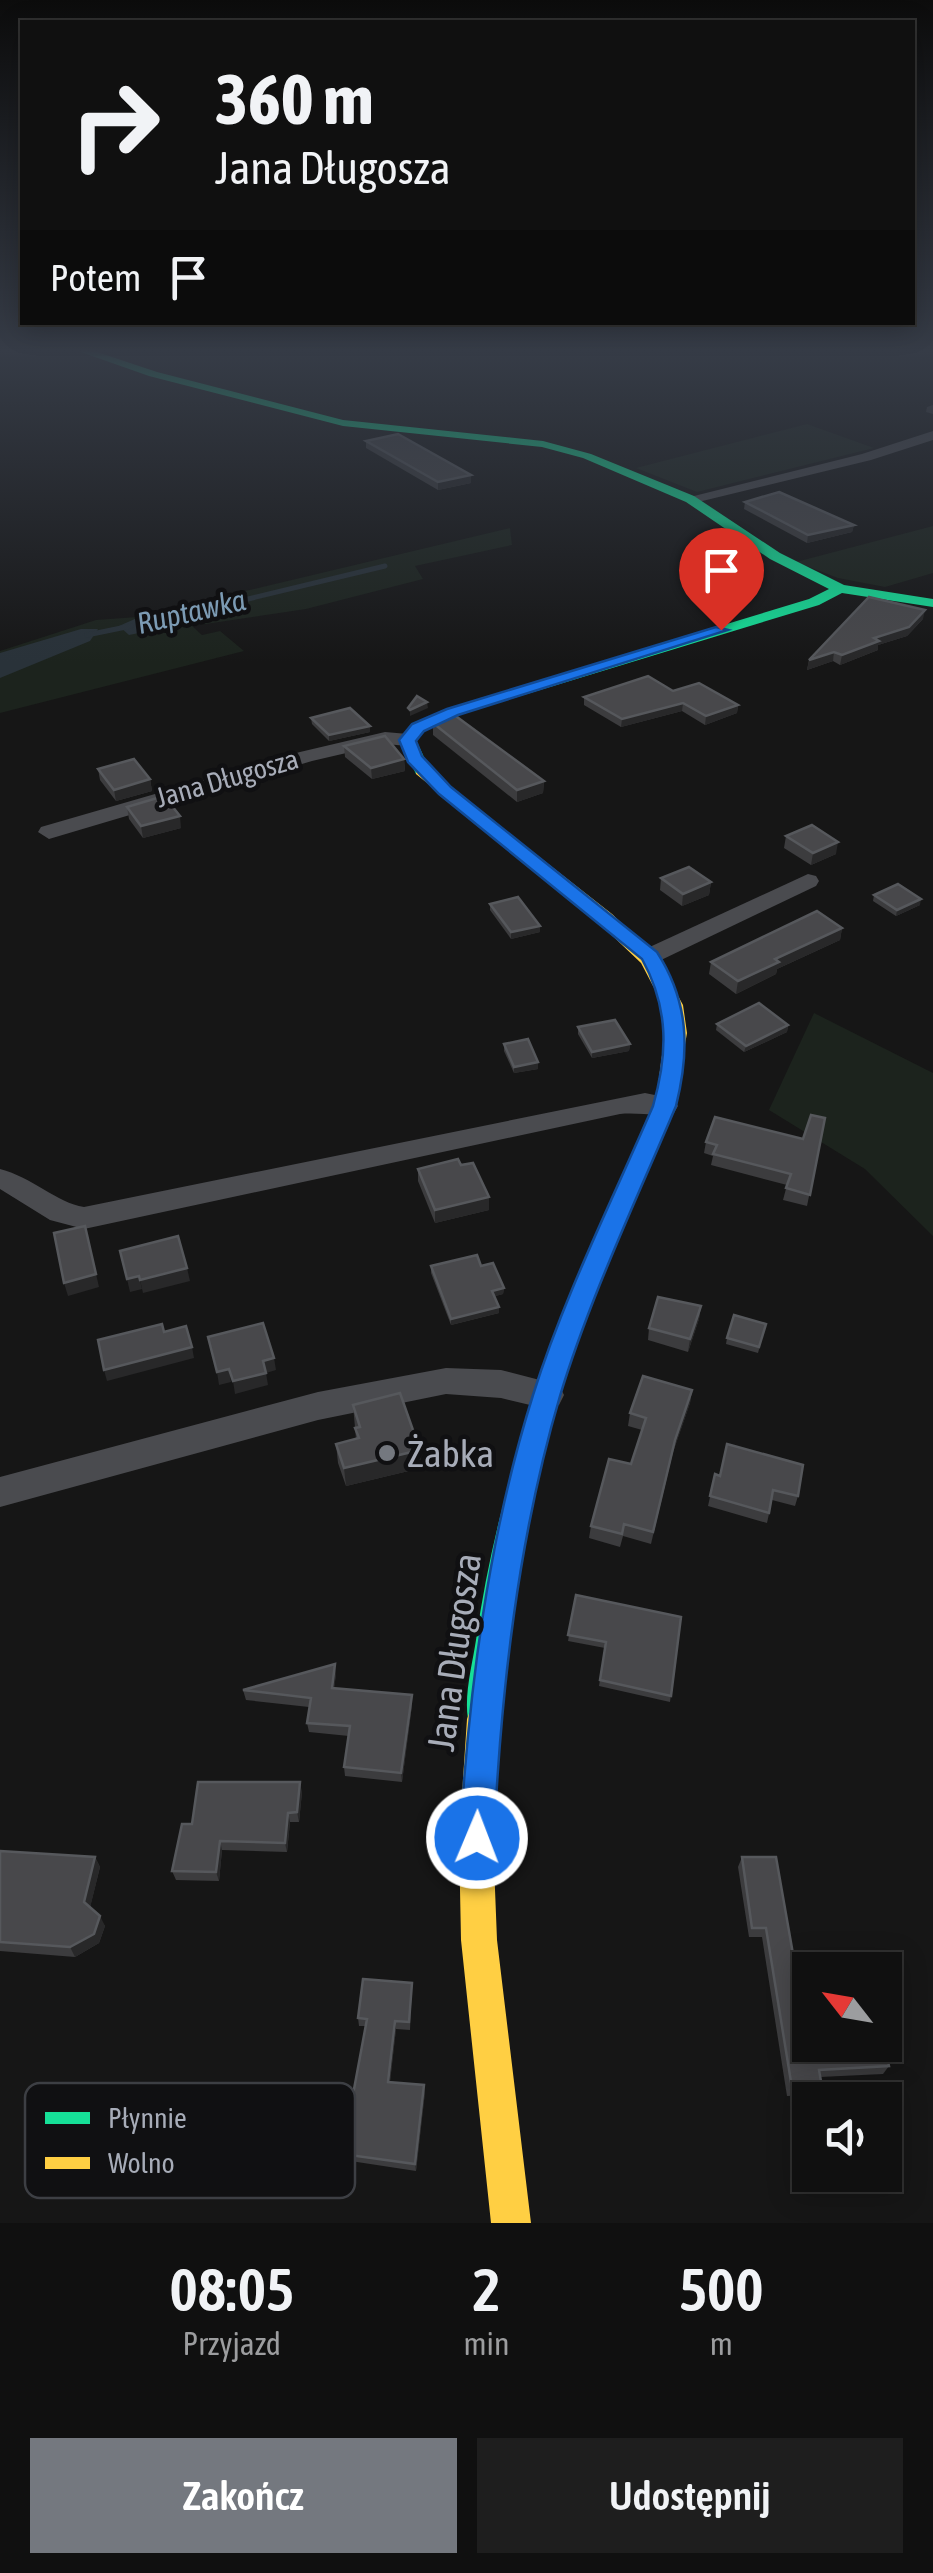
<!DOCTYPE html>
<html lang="pl">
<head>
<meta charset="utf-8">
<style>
	:root { --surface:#101010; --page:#1e1e1e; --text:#f1f3f6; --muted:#9c9d9f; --line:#303030; --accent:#74787f }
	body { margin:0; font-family:"Asap Condensed",sans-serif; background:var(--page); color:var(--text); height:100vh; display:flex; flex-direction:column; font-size:38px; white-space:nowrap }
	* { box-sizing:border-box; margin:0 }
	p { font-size:32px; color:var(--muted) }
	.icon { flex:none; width:55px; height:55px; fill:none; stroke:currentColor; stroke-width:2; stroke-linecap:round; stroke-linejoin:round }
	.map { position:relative; height:2223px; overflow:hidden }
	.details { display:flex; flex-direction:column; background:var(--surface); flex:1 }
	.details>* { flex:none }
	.hud { position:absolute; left:20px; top:20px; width:895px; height:305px; border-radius:0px; box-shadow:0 5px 25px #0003,0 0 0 2px var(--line); background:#101010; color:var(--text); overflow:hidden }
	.needle { width:65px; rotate:301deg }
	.fabs { position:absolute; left:792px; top:1952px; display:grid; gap:20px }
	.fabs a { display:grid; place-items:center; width:110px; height:110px; border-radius:0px; background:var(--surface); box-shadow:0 5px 25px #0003,0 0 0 2px var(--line); font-size:50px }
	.pin { position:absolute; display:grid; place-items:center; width:85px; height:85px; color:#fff; margin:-102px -42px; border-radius:50% 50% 50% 0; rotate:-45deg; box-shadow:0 0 10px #0007 }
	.pin .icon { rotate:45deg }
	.me { position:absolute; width:110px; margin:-55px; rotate:1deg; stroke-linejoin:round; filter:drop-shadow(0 0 8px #0008) }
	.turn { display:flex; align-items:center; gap:35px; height:210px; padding:0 30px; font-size:45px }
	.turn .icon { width:130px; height:130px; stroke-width:2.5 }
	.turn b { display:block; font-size:70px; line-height:85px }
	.then { display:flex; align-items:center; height:95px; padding:0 30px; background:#0003; gap:20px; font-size:38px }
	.eta { display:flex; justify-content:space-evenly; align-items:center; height:170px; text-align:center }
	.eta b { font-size:60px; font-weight:600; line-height:70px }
	.button { display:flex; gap:20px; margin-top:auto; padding:20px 30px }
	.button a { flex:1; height:115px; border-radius:0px; background:var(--accent); color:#fff; font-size:40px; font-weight:600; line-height:115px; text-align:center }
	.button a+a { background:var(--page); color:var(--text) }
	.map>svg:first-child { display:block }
	.green { fill:#1c231d }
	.water { fill:#293239 }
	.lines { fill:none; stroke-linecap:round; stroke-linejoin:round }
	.stream { stroke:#293239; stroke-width:5 }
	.street { fill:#4a4b4f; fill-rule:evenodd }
	.fast { fill:#16e098; fill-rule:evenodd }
	.slow { fill:#ffcf43; fill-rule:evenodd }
	.wall { fill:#3c3c3e }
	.shaded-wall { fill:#282829 }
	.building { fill:#48484b; stroke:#56585c; stroke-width:2.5 }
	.route { fill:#1a73e8; stroke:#114b97; stroke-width:2.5 }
	.poi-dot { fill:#74787f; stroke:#101012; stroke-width:4 }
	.labels { text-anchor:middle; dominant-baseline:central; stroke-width:9; stroke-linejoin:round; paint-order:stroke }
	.far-street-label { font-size:28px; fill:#a7acb8; stroke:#101012 }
	.far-water-label { font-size:30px; font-style:italic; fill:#7c9bb4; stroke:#101012 }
	.near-poi-label { font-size:38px; fill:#a7acb8; stroke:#101012; text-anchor:start }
	.near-street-label { font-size:38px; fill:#a7acb8; stroke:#101012 }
	.key { fill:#101012; stroke:#3d3f44; stroke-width:2.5 }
	.key-label { font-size:28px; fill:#a7acb8 }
</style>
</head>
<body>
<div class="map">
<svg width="933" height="2223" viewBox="0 0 933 2223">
	<rect width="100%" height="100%" fill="#161616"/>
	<g class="green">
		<polygon points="807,424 874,448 697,492 636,468"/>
		<polygon points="933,526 933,573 885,587 838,578 796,562"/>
		<polygon points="510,528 512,545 415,566 423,579 306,609 192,626 202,635 220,631 244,651 0,713 0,651 96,620 137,617"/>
		<polygon points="814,1013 933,1073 933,1236 865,1169 769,1110"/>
	</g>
	<g class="water">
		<polygon points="189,607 203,607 205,612 188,623 129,635 119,626 137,618"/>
		<polygon points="81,629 98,629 90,641 0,678 0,653"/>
	</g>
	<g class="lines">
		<g class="stream">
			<polyline points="194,612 385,566"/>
			<polyline points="87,635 131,626"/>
		</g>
		<g class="street">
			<polygon points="933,431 933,440 871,460 690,504 682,499 862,454"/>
			<polygon points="385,732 408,734 418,740 408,746 385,744 312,761 49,839 38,832 41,827 300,752"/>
			<polygon points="808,874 816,876 819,881 816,886 659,961 641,961 638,956 641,951"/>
			<path d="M645,1093L674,1099L678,1106L674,1113C657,1117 638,1112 620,1114L84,1229L50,1220L0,1189V1169C32,1177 57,1203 84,1207Z"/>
			<polygon points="446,1368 501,1370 559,1385 564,1395 559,1405 547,1409 501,1398 446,1394 318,1420 0,1507 0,1477 318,1392"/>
		</g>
		<g class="fast">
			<polygon points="78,351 94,351 157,372 343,420 543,441 591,454 694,496 780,553 844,585 933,599 933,607 842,593 819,605 458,715 424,730 416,740 430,770 428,774 416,774 400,740 412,724 446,709 809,599 829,589 770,559 686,502 583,458 542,447 343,426 149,376"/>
			<path d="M669,1078L680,1085L675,1106C641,1188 603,1269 574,1353C533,1472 510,1595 499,1719L495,1730L483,1735L471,1730C461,1705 472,1667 476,1640C503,1448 576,1282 653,1106L658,1085Z"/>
		</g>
		<g class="slow">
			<polygon points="422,765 612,914 656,956 683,1005 687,1033 677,1090 669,1092 658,1085 665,1033 663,1005 641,963 598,922 416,774 416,766"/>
			<polygon points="483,1703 495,1708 499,1719 493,1839 497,1940 531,2223 491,2223 461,1940 459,1839 467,1719 471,1708"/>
		</g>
	</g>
	<g class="wall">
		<polygon points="933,405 933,414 926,412 927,407"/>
		<polygon points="366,441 471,475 471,483 438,490 366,448"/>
		<polygon points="745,502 854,525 852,532 807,543 744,509"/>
		<polygon points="923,619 907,636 878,645 878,650 840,665 833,661 807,670 809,660"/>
		<polygon points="673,691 738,705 737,713 705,725 682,711 621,727 584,705 584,697"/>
		<polygon points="311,718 370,726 370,732 329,741 312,724"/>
		<polygon points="433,723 544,781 543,793 517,802 433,735"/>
		<polygon points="344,746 404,759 405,771 372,779 345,757"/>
		<polygon points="98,769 150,779 152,791 116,801 100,780"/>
		<polygon points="127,807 181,828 143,838 129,819"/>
		<polygon points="786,836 836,854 811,865 784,848"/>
		<polygon points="661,878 711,882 709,895 682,906 660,890"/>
		<polygon points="874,895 920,905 896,916 873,901"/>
		<polygon points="490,904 540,926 540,932 511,939 490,910"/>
		<polygon points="842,928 840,940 777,969 776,974 736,994 709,974 711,962"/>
		<polygon points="717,1024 788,1025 787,1032 744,1052 716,1030"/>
		<polygon points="578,1027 630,1044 629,1051 592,1058 578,1034"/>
		<polygon points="504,1044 538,1069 514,1073 504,1051"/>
		<polygon points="825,1118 807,1206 783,1200 787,1185 711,1165 713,1156 704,1153 706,1142 803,1139"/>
		<polygon points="418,1169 489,1210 435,1223 418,1181"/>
		<polygon points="431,1266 481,1266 504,1288 503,1294 495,1296 499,1313 451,1325 431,1273"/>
		<polygon points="701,1306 699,1319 688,1352 648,1340 649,1328"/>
		<polygon points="766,1324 758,1353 726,1344 727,1338"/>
		<polygon points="692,1390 690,1403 673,1452 651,1544 623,1536 620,1547 589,1538 591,1526 631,1464 642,1430 628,1426 630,1413"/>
		<polygon points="353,1405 421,1468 346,1486 338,1463 336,1444 356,1439"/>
		<polygon points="715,1474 798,1496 795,1506 772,1500 767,1523 708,1506"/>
		<polygon points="576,1595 681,1617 670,1702 599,1686 605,1648 568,1641"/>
		<polygon points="336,1674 334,1688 412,1705 402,1782 345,1776 344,1767 349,1736 309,1732 307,1723 309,1707 246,1700 243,1690"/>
		<polygon points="302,1792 299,1822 290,1822 287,1852 222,1850 219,1881 176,1880 172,1871 192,1824"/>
		<polygon points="0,1851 95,1857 100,1867 90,1907 105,1926 99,1943 75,1957 0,1951"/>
		<polygon points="742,1857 793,1954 810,2045 889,2066 883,2074 820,2077 822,2087 818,2095 787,2096 762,1937 749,1937 738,1867"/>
		<polygon points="412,1983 410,2030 396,2029 390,2082 425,2092 416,2171 344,2160 342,2154 366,2026 359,2026 358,2018"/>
	</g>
	<g class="shaded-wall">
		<polygon points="471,475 471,483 438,490 438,482"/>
		<polygon points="854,525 852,532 807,543 808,535"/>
		<polygon points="925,610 923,619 907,636 878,645 878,650 840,665 842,655"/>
		<polygon points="834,652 833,661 807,670 809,660"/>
		<polygon points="427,702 428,708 410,716 410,710"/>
		<polygon points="683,703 682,711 621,727 622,719"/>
		<polygon points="738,705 737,713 705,725 706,716"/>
		<polygon points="370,726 370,732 329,741 329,735"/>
		<polygon points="404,759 405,771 372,779 371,768"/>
		<polygon points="150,779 152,791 116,801 114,790"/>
		<polygon points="544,781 543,793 517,802 517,790"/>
		<polygon points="180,816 181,828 143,838 141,826"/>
		<polygon points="838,842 836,854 811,865 813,853"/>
		<polygon points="711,882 709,895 682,906 683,894"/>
		<polygon points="921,899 920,905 896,916 897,910"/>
		<polygon points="540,926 540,932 511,939 511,932"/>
		<polygon points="842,928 840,940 777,969 776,974 736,994 738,981 775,959"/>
		<polygon points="788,1025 787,1032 744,1052 746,1046"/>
		<polygon points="630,1044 629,1051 592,1058 592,1052"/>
		<polygon points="538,1062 538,1069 514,1073 514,1067"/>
		<polygon points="489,1197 489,1210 435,1223 435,1210"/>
		<polygon points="85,1226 99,1287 68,1296 64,1283"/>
		<polygon points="187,1268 190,1281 143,1293 140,1280"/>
		<polygon points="139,1276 142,1289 130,1292 127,1279"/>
		<polygon points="504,1288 503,1294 492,1297 492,1291"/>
		<polygon points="701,1306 699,1319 688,1352 690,1339"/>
		<polygon points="499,1307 499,1313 451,1325 451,1319"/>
		<polygon points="192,1347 194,1358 107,1381 104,1370"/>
		<polygon points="274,1358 276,1370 266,1373 268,1385 235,1394 233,1381 263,1361"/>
		<polygon points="229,1369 231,1382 219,1385 217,1372"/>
		<polygon points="692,1390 690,1403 673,1452 651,1544 675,1440"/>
		<polygon points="420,1450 421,1468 346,1486 344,1468"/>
		<polygon points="335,1664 336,1674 333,1698 332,1688"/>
		<polygon points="412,1695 412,1705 402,1782 401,1773"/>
		<polygon points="300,1782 302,1792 299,1822 297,1812"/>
		<polygon points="288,1813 290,1822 287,1852 285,1843"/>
		<polygon points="220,1841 222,1850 219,1881 216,1872"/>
		<polygon points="95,1857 100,1867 89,1912 84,1902"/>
		<polygon points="100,1916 105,1926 99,1943 75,1957 70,1947"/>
		<polygon points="395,2021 396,2029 389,2089 388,2082"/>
		<polygon points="424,2085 425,2092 416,2171 415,2164"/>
	</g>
	<g class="building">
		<polygon points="398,434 471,475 438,482 366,441"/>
		<polygon points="779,492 854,525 808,535 745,502"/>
		<polygon points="869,597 925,610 909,627 874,638 879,641 842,655 834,652 809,660"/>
		<polygon points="648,676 673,691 699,683 738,705 706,716 683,703 622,719 584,697"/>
		<polygon points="417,696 427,702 410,710 408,708"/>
		<polygon points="350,708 370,726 329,735 311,718"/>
		<polygon points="453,714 544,781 517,790 433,723"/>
		<polygon points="385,736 404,759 371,768 344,746"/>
		<polygon points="134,759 150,779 114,790 98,769"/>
		<polygon points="164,796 180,816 141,826 127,807"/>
		<polygon points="812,825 838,842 813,853 786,836"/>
		<polygon points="689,867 711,882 683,894 661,878"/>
		<polygon points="898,884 921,899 897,910 874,895"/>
		<polygon points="518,897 540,926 511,932 490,904"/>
		<polygon points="817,911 842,928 775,959 779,962 738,981 711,962"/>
		<polygon points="759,1003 788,1025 746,1046 717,1024"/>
		<polygon points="615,1020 630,1044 592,1052 578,1027"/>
		<polygon points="528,1039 538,1062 514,1067 504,1044"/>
		<polygon points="811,1115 825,1118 810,1195 786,1188 791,1174 713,1154 717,1145 706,1142 715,1117 803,1139"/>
		<polygon points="458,1159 461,1165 473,1163 489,1197 435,1210 418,1169"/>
		<polygon points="85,1226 96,1274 64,1283 54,1233"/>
		<polygon points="178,1236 187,1268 140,1280 139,1276 127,1279 120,1251"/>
		<polygon points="477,1255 481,1266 493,1263 504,1288 492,1291 499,1307 451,1319 431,1266"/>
		<polygon points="658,1297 701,1306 690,1339 649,1328"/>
		<polygon points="734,1315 766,1324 759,1347 727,1338"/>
		<polygon points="263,1323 274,1358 263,1361 266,1373 233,1381 229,1369 217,1372 208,1337"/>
		<polygon points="162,1324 164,1332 186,1326 192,1347 104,1370 98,1340"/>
		<polygon points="643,1376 692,1390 675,1440 653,1532 624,1524 622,1534 591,1526 609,1459 631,1464 646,1418 630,1413"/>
		<polygon points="400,1393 420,1450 344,1468 336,1444 359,1438 355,1428 360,1427 353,1405"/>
		<polygon points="727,1444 803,1465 798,1496 773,1490 769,1513 710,1496 715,1474 720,1476"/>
		<polygon points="576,1595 681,1617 671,1696 600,1680 606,1642 568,1635"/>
		<polygon points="335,1664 332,1688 412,1695 401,1773 344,1767 350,1726 307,1723 311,1698 243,1690"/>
		<polygon points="198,1782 300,1782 297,1812 288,1813 285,1843 220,1841 216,1872 172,1871 182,1824 192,1824"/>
		<polygon points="0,1851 95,1857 84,1902 100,1916 94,1934 70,1947 0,1942"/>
		<polygon points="742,1857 776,1857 793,1954 818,1953 821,1970 810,1970 810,2045 884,2045 889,2066 819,2070 822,2087 792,2088 766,1928 752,1928"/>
		<polygon points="363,1979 412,1983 409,2022 395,2021 388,2082 424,2085 415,2164 342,2154 367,2019 358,2018"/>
	</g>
	<linearGradient id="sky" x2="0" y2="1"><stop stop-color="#0c0c0c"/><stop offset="0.53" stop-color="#363c47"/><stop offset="1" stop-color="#363c47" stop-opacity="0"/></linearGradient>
	<rect width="933" height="662" fill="url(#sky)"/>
	<path class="route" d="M716,627L728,630L458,715L424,731L416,741L422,756L451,787L657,952C689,1002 690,1050 676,1106C636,1201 590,1297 560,1396C518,1539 501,1690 494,1838L489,1851L477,1856L465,1851L460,1838C469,1690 488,1538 533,1395C564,1296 612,1201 653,1106C668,1054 669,1008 642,959L439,794L408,762L399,740L412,724L447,709Z"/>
	<circle class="poi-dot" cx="387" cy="1453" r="10"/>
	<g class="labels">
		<g class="far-street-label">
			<text transform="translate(227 778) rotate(-16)">Jana Długosza</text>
		</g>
		<g class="far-water-label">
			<text transform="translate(191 611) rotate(-13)">Ruptawka</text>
		</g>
		<g class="near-poi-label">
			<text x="407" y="1453">Żabka</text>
		</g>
		<g class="near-street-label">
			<text transform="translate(454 1652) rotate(-82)">Jana Długosza</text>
		</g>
	</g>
	<rect x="25" y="2083" width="330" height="115" rx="15" class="key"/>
	<rect x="45" y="2112" width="45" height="12" fill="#16e098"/>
	<rect x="45" y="2157" width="45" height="12" fill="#ffcf43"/>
	<g class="key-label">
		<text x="108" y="2128">Płynnie</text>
		<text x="108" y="2173">Wolno</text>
	</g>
</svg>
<div class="fabs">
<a><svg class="needle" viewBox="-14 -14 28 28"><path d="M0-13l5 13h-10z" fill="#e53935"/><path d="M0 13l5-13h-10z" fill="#9c9d9f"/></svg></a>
<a><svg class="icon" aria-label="sound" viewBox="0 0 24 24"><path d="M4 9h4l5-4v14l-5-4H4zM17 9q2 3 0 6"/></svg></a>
</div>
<div class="pin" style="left:721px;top:630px;background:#d93025"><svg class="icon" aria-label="arrive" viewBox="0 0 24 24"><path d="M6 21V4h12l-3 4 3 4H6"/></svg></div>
<svg class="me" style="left:477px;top:1838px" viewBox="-20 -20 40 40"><circle r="17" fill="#1a73e8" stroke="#fff" stroke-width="3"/><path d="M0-11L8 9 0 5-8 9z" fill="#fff"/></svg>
<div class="hud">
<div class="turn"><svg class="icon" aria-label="right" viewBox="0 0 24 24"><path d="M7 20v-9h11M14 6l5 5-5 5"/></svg><div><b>360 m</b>Jana Długosza</div></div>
<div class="then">Potem<svg class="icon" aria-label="arrive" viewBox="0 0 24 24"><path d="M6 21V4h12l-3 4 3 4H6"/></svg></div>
</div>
</div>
<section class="details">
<div class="eta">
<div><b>08:05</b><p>Przyjazd</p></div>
<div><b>2</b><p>min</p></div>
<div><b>500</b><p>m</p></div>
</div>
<div class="button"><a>Zakończ</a><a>Udostępnij</a></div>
</section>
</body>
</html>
